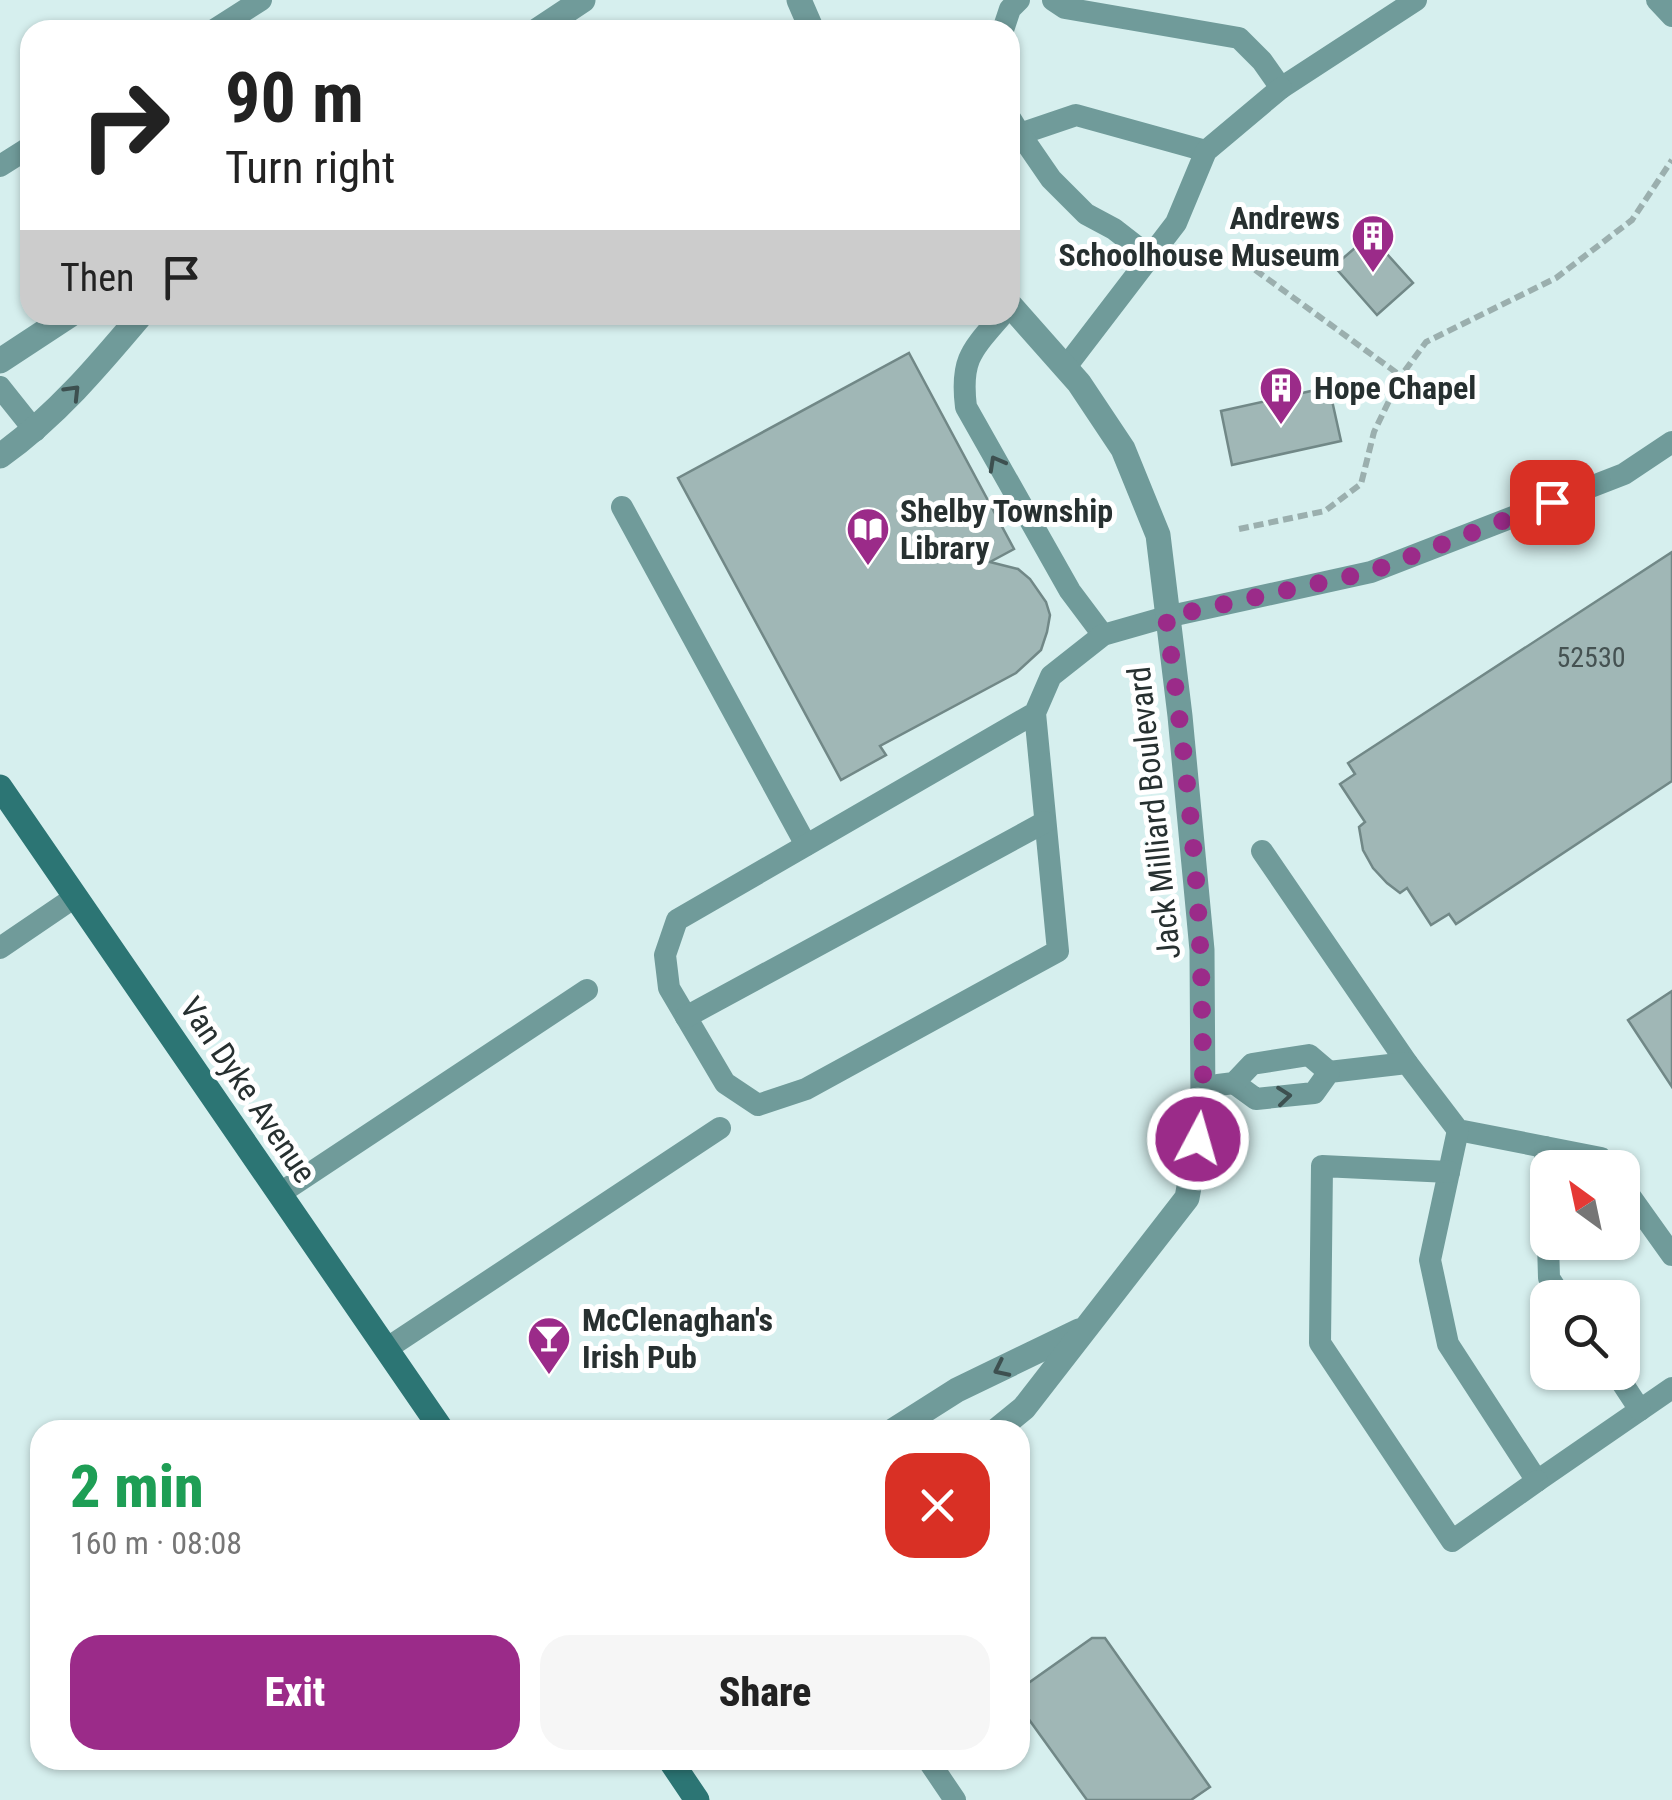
<!DOCTYPE html>
<html lang="en">
<head>
<meta charset="utf-8">
<style>
	:root { --surface:#fff; --page:#f6f6f6; --text:#222; --muted:#767676; --accent:#9b2b89 }
	body { margin:0; font-family:"Roboto Condensed",sans-serif; background:var(--page); color:var(--text); height:100vh; display:flex; flex-direction:column; font-size:38px; white-space:nowrap }
	* { box-sizing:border-box; margin:0 }
	p { font-size:32px; color:var(--muted) }
	.icon { flex:none; width:55px; height:55px; fill:none; stroke:currentColor; stroke-width:2; stroke-linecap:round; stroke-linejoin:round }
	.map { position:relative; flex:1; overflow:hidden }
	.side { position:absolute; left:30px; top:1420px; width:1000px; height:350px; display:flex; flex-direction:column; background:var(--surface); border-radius:30px; box-shadow:0 2px 8px #0004 }
	.side>* { flex:none }
	.hud { position:absolute; left:20px; top:20px; width:1000px; height:305px; border-radius:30px; box-shadow:0 2px 8px #0004; background:#fff; color:var(--text); overflow:hidden }
	.needle { width:65px; rotate:327deg }
	.controls { position:absolute; left:1530px; top:1150px; display:grid; gap:20px }
	.controls a { display:grid; place-items:center; width:110px; height:110px; border-radius:20px; background:var(--surface); box-shadow:0 2px 8px #0004; font-size:50px }
	.pin { position:absolute; display:grid; place-items:center; width:85px; height:85px; color:#fff; margin:-42px; border-radius:20px; box-shadow:0 5px 15px #0006 }
	.me { position:absolute; width:110px; margin:-55px; rotate:6deg; stroke-linejoin:round; filter:drop-shadow(0 0 8px #0008) }
	.turn { display:flex; align-items:center; gap:35px; height:210px; padding:0 40px; font-size:45px }
	.turn .icon { width:130px; height:130px; stroke-width:2.5 }
	.turn b { display:block; font-size:70px; line-height:85px }
	.then { display:flex; align-items:center; height:95px; padding:0 40px; background:#0003; gap:20px; font-size:38px }
	.round { display:grid; place-items:center; flex:none; width:105px; height:105px; border-radius:30px; background:var(--page) }
	.head { display:flex; align-items:center; justify-content:space-between; height:170px; padding:0 40px }
	h1 { font-size:60px; font-weight:800; line-height:75px; color:#1e9e55 }
	.action { display:flex; gap:20px; margin-top:auto; padding:20px 40px }
	.action a { flex:1; height:115px; border-radius:30px; background:var(--accent); color:#fff; font-size:40px; font-weight:800; line-height:115px; text-align:center }
	.action a+a { background:var(--page); color:var(--text) }
	.map>svg:first-child { display:block }
	.building { fill:#a0b7b6; stroke:#718887; stroke-width:2.5 }
	.lines { fill:none; stroke-linecap:round; stroke-linejoin:round }
	.path { stroke:#9bafae; stroke-width:6; stroke-dasharray:10 5; stroke-linecap:butt }
	.service { stroke:#709b9a; stroke-width:22 }
	.minor { stroke:#709b9a; stroke-width:25 }
	.secondary { stroke:#2c7574; stroke-width:25 }
	.oneway { stroke:#3d5050 }
	.route { stroke:#9b2b89; stroke-width:18; stroke-dasharray:0 32.4 }
	.labels { text-anchor:middle; dominant-baseline:central; stroke-width:10; stroke-linejoin:round; paint-order:stroke }
	.number-label { font-size:28px; fill:#455252 }
	.poi-label { font-size:32px; font-weight:bold; fill:#273030; stroke:#fff; text-anchor:start }
	.street-label { font-size:32px; fill:#273030; stroke:#fff }
</style>
</head>
<body>
<div class="map">
<svg width="1672" height="1800" viewBox="0 0 1672 1800">
	<rect width="100%" height="100%" fill="#d6efee"/>
	<g class="building">
		<polygon points="1370,235 1413,283 1377,315 1334,266"/>
		<polygon points="909,353 1014,549 990,562 1018,569 1030,579 1046,602 1050,615 1047,632 1041,650 1016,673 880,746 886,755 841,780 678,478"/>
		<polygon points="1329,387 1341,441 1232,465 1221,411"/>
		<polygon points="1672,552 1672,781 1456,924 1449,914 1431,925 1407,888 1400,893 1387,883 1373,868 1363,850 1359,827 1365,822 1340,784 1355,774 1348,763"/>
		<polygon points="1672,991 1672,1087 1628,1020"/>
		<polygon points="1092,1638 1105,1638 1210,1787 1191,1800 1087,1800 1020,1707 1020,1689"/>
	</g>
	<g class="lines">
		<g class="path">
			<polyline points="1243,261 1401,376"/>
			<polyline points="1239,529 1325,511 1361,484 1374,432 1401,376 1426,342 1556,278 1632,220 1672,160"/>
		</g>
		<g class="service">
			<polyline points="1053,0 1065,8 1239,38 1262,61 1281,88 1416,0"/>
			<polyline points="1657,0 1672,16"/>
			<polyline points="214,30 261,0"/>
			<polyline points="1003,30 1010,9 1019,0"/>
			<polyline points="1010,118 1020,134 1076,115 1206,151"/>
			<polyline points="1020,134 1051,179 1086,214 1114,229 1150,257"/>
			<polyline points="0,166 30,147"/>
			<path d="M1002,315C972,350 960,359 966,407L1070,591L1103,635"/>
			<polyline points="1065,368 1176,223 1206,151 1281,88"/>
			<polyline points="0,387 35,431"/>
			<polyline points="622,507 806,845"/>
			<polyline points="1035,713 1058,951 806,1089 758,1105 725,1083 669,988 665,955 677,920 1035,713 1051,676 1103,635 1166,617 1371,572 1624,474 1672,442"/>
			<polyline points="1262,851 1407,1063"/>
			<polyline points="0,948 75,897"/>
			<polyline points="686,1017 1045,822"/>
			<polyline points="1234,1083 1256,1099 1314,1093 1329,1072 1407,1063 1458,1130 1601,1158 1609,1168"/>
			<polyline points="1218,1085 1234,1083 1252,1064 1309,1055 1329,1072"/>
			<polyline points="1458,1130 1430,1260 1448,1344 1537,1481 1672,1388"/>
			<polyline points="1545,1147 1548,1230"/>
			<polyline points="1449,1172 1322,1166 1320,1343 1452,1541 1537,1481"/>
			<polyline points="1622,1185 1672,1255"/>
			<polyline points="279,1194 587,990"/>
			<polyline points="1548,1242 1549,1278 1562,1298"/>
			<polyline points="386,1349 720,1128"/>
			<polyline points="1615,1372 1640,1410"/>
			<polyline points="928,1760 955,1800"/>
		</g>
		<g class="minor">
			<polyline points="799,0 812,30"/>
			<polyline points="538,30 583,0"/>
			<polyline points="0,361 70,315"/>
			<path d="M0,456C55,417 98,366 141,315"/>
			<polyline points="894,1430 957,1390 1079,1331"/>
			<polyline points="997,1430 1024,1408 1187,1198 1203,1109 1202,950 1180,716 1158,535 1123,449 1079,383 1010,305"/>
		</g>
		<g class="secondary">
			<polyline points="0,787 442,1430"/>
			<polyline points="670,1760 697,1800"/>
		</g>
	</g>
	<defs><path id="oneway-chevron" d="M-2-3.5L2.5 0L-2 3.5" fill="none" stroke-width="1.6" stroke-linecap="round" stroke-linejoin="round" transform="scale(2.5)"/></defs>
	<g class="oneway">
		<use href="#oneway-chevron" transform="translate(73 392) rotate(-46)"/>
		<use href="#oneway-chevron" transform="translate(996 463) rotate(-119)"/>
		<use href="#oneway-chevron" transform="translate(1284 1096) rotate(-6)"/>
		<use href="#oneway-chevron" transform="translate(1001 1369) rotate(154)"/>
	</g>
	<g class="lines">
		<path class="route" d="M1198,1139C1205,1098 1203,1057 1202,1016C1201,883 1184,749 1166,617L1370,572L1552,502"/>
	</g>
	<defs>
		<g id="building-pin" transform="scale(2.25)"><path d="M0 17L-7.5 6A9.5 9.5 0 1 1 7.5 6Z" fill="#9b2b89" stroke="#fff"/><path d="M-4-6H4V6H1V3H-1V6H-4ZM-2.5-4.3h1.7v1.8h-1.7ZM.8-4.3h1.7v1.8H.8ZM-2.5-1h1.7V.8h-1.7ZM.8-1h1.7V.8H.8Z" fill="#fff"/></g>
		<g id="library-pin" transform="scale(2.25)"><path d="M0 17L-7.5 6A9.5 9.5 0 1 1 7.5 6Z" fill="#9b2b89" stroke="#fff"/><path d="M-6-4Q-3-5.5-.7-3.5V5Q-3 3-6 4ZM6-4Q3-5.5 .7-3.5V5Q3 3 6 4Z" fill="#fff"/></g>
		<g id="bar-pin" transform="scale(2.25)"><path d="M0 17L-7.5 6A9.5 9.5 0 1 1 7.5 6Z" fill="#9b2b89" stroke="#fff"/><path d="M-6-5H6L.8 .8V4.5H3.5V6h-7V4.5H-.8V.8Z" fill="#fff"/></g>
	</defs>
	<g fill-rule="evenodd">
		<use href="#building-pin" x="1373" y="236"/>
		<use href="#building-pin" x="1281" y="388"/>
		<use href="#library-pin" x="868" y="529"/>
		<use href="#bar-pin" x="549" y="1338"/>
	</g>
	<g class="labels">
		<g class="number-label">
			<text x="1591" y="657">52530</text>
		</g>
		<g class="poi-label">
			<text x="1340" y="218" text-anchor="end">Andrews<tspan x="1340" dy="37">Schoolhouse Museum</tspan></text>
			<text x="1314" y="388">Hope Chapel</text>
			<text x="900" y="511">Shelby Township<tspan x="900" dy="37">Library</tspan></text>
			<text x="582" y="1320">McClenaghan's<tspan x="582" dy="37">Irish Pub</tspan></text>
		</g>
		<g class="street-label">
			<text transform="translate(1154 813) rotate(-96)">Jack Milliard Boulevard</text>
			<text transform="translate(248 1090) rotate(56)">Van Dyke Avenue</text>
		</g>
	</g>
</svg>
<div class="controls">
<a><svg class="needle" viewBox="-14 -14 28 28"><path d="M0-13l5 13h-10z" fill="#e53935"/><path d="M0 13l5-13h-10z" fill="#767676"/></svg></a>
<a><svg class="icon" aria-label="search" viewBox="0 0 24 24"><circle cx="10" cy="10" r="6"/><path d="M15 15l6 6"/></svg></a>
</div>
<div class="pin" style="left:1552px;top:502px;background:#d93025"><svg class="icon" aria-label="arrive" viewBox="0 0 24 24"><path d="M6 21V4h12l-3 4 3 4H6"/></svg></div>
<svg class="me" style="left:1198px;top:1139px" viewBox="-20 -20 40 40"><circle r="17" fill="#9b2b89" stroke="#fff" stroke-width="3"/><path d="M0-11L8 9 0 5-8 9z" fill="#fff"/></svg>
<div class="hud">
<div class="turn"><svg class="icon" aria-label="right" viewBox="0 0 24 24"><path d="M7 20v-9h11M14 6l5 5-5 5"/></svg><div><b>90 m</b>Turn right</div></div>
<div class="then">Then<svg class="icon" aria-label="arrive" viewBox="0 0 24 24"><path d="M6 21V4h12l-3 4 3 4H6"/></svg></div>
</div>
<section class="side">
<div class="head"><div><h1>2 min</h1><p>160 m · 08:08</p></div><a class="round" style="background:#d93025;color:#fff"><svg class="icon" aria-label="close" viewBox="0 0 24 24"><path d="M6 6l12 12M18 6L6 18"/></svg></a></div>
<div class="action"><a>Exit</a><a>Share</a></div>
</section>
</div>
</body>
</html>
